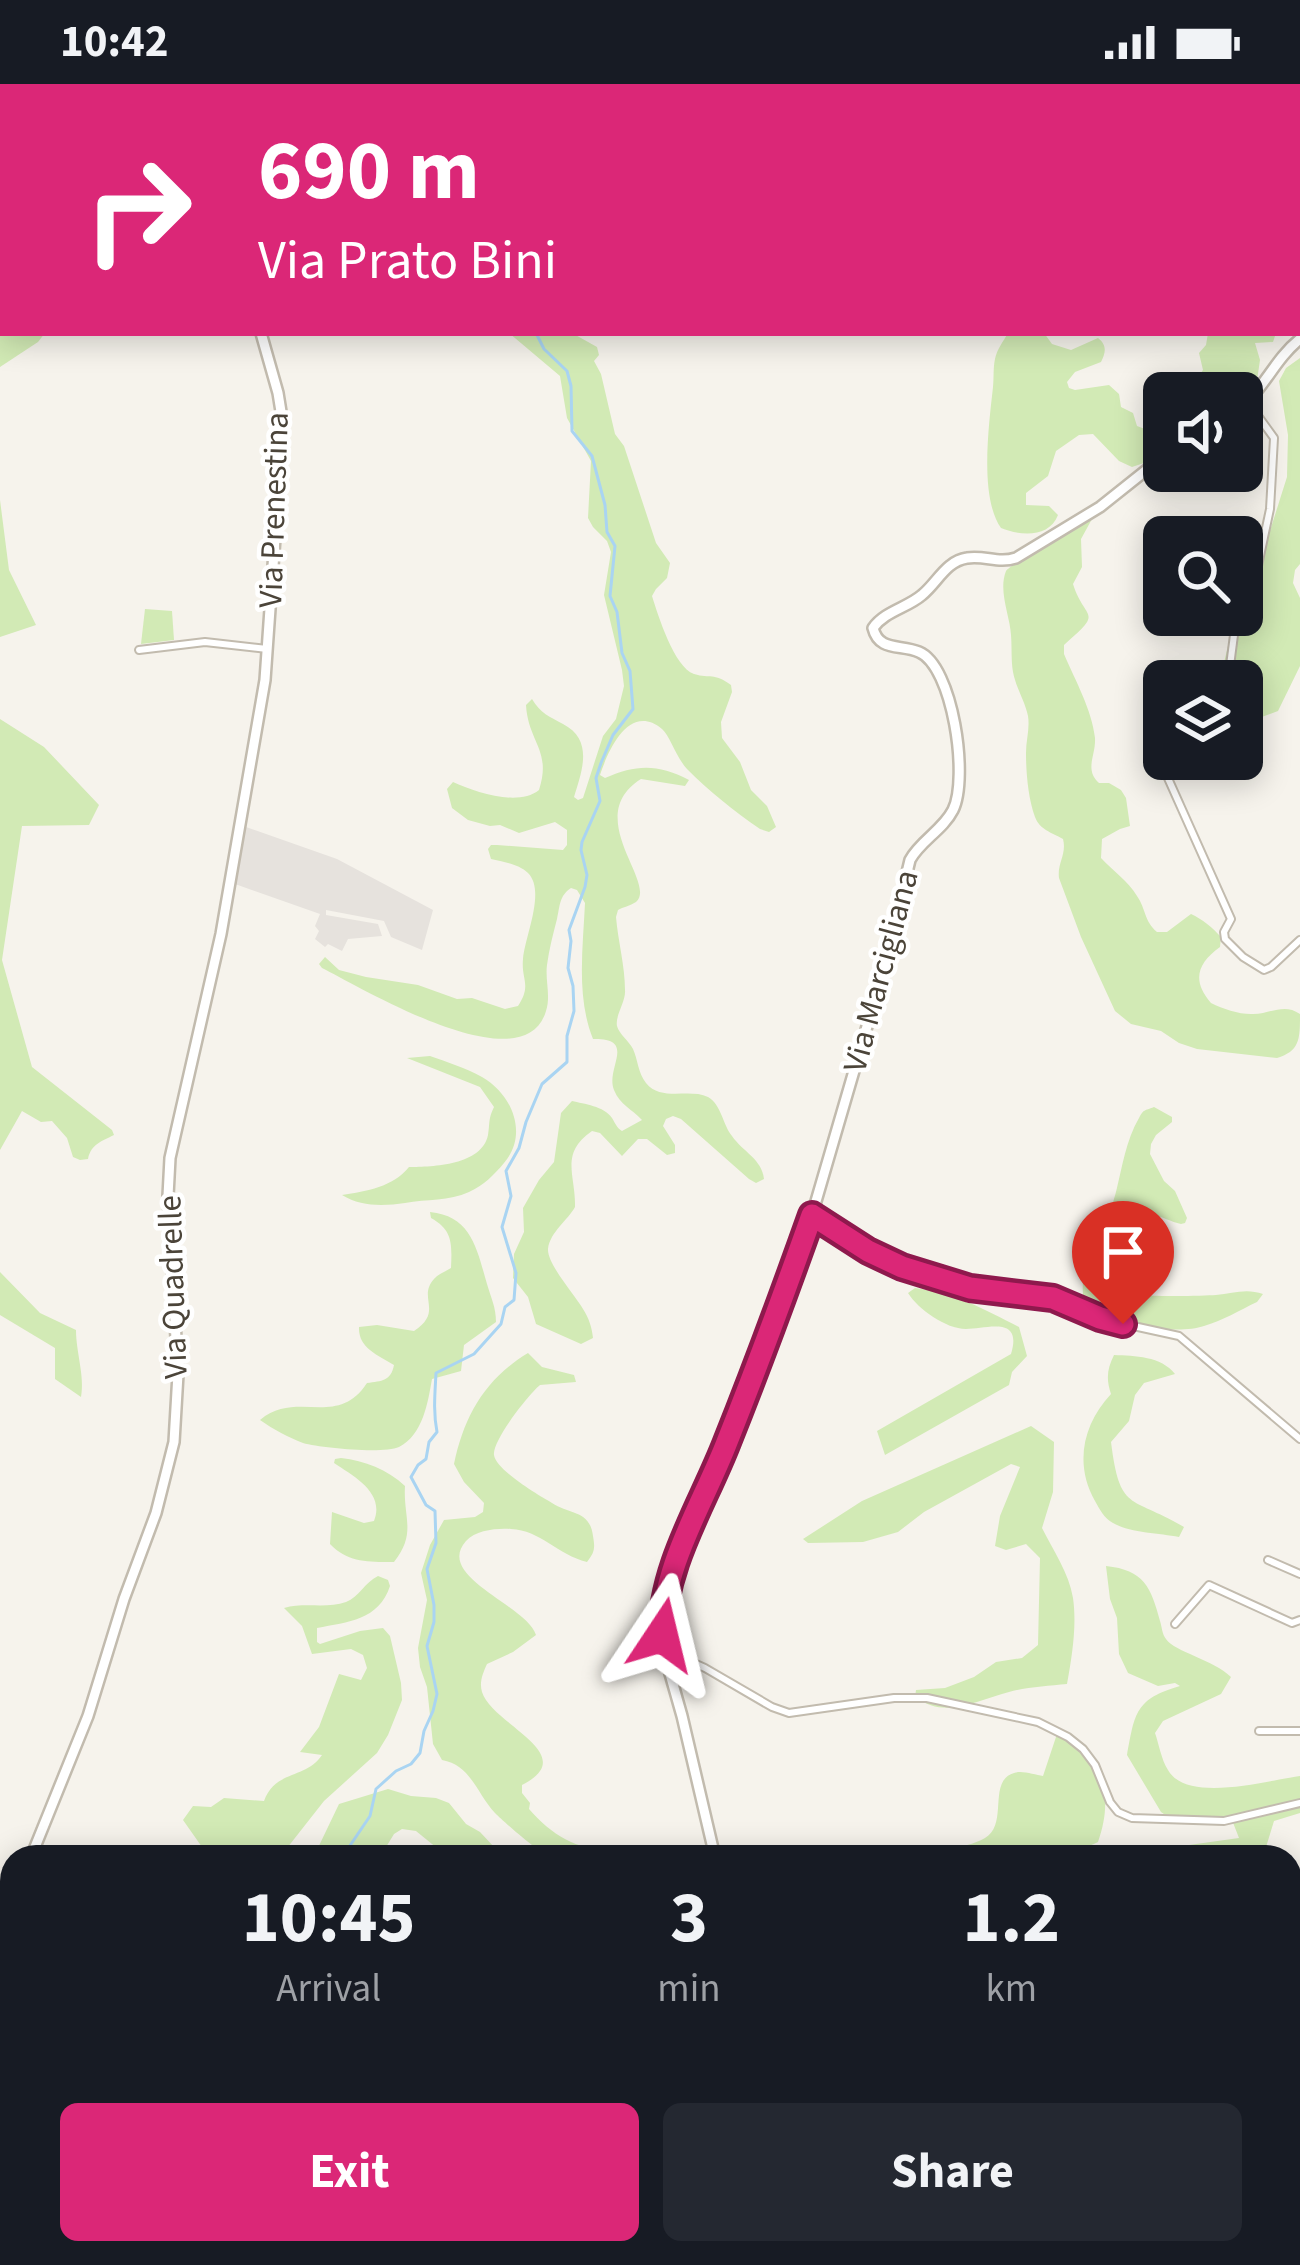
<!DOCTYPE html>
<html lang="en">
<head>
<meta charset="utf-8">
<style>
	:root { --surface:#171b24; --page:#242831; --text:#f1f3f6; --muted:#9ea1a6; --accent:#db2777 }
	body { margin:0; font-family:"Source Sans 3",sans-serif; background:var(--page); color:var(--text); height:100vh; display:flex; flex-direction:column; font-size:45px; white-space:nowrap }
	* { box-sizing:border-box; margin:0 }
	p { font-size:39px; color:var(--muted) }
	.icon { flex:none; width:66px; height:66px; fill:none; stroke:currentColor; stroke-width:2; stroke-linecap:round; stroke-linejoin:round }
	.map { position:relative; flex:1; overflow:hidden }
	.drawer { position:absolute; left:0px; top:1761px; width:1302px; height:420px; display:flex; flex-direction:column; background:var(--surface); border-radius:36px 36px 0 0; box-shadow:0 6px 30px #0003 }
	.drawer>* { flex:none }
	.top-card { position:absolute; left:0px; top:0px; width:1302px; height:252px; box-shadow:0 6px 30px #0003; background:#db2777; color:#fff; overflow:hidden }
	.buttons { position:absolute; left:1143px; top:288px; display:grid; gap:24px }
	.buttons a { display:grid; place-items:center; width:120px; height:120px; border-radius:18px; background:var(--surface); box-shadow:0 6px 30px #0003; font-size:60px }
	.pin { position:absolute; display:grid; place-items:center; width:102px; height:102px; color:#fff; margin:-123px -51px; border-radius:50% 50% 50% 0; rotate:-45deg; box-shadow:0 0 12px #0007 }
	.pin .icon { rotate:45deg }
	.me { position:absolute; width:132px; margin:-66px; rotate:10deg; stroke-linejoin:round; filter:drop-shadow(0 0 9px #0008) }
	.turn { display:flex; align-items:center; gap:42px; height:252px; padding:0 60px; font-size:54px }
	.turn .icon { width:156px; height:156px; stroke-width:2.5 }
	.turn b { display:block; font-size:84px; line-height:102px }
	.eta { display:flex; justify-content:space-evenly; align-items:center; height:204px; text-align:center }
	.eta b { font-size:72px; font-weight:700; line-height:84px }
	.action { display:flex; gap:24px; margin-top:auto; padding:24px 60px }
	.action a { flex:1; height:138px; border-radius:18px; background:var(--accent); color:#fff; font-size:48px; font-weight:700; line-height:138px; text-align:center }
	.action a+a { background:var(--page); color:var(--text) }
	.status { display:flex; justify-content:space-between; align-items:center; height:84px; padding:0 60px; background:var(--surface); direction:ltr }
	.status svg { height:33px; fill:currentColor }
	.map>svg:first-child { display:block }
	.industrial { fill:#e6e2dd }
	.green { fill:#d2eab5 }
	.lines { fill:none; stroke-linecap:round; stroke-linejoin:round }
	.stream { stroke:#a9d4f2; stroke-width:3 }
	.minor-casing { stroke:#c2bbae; stroke-width:10 }
	.tertiary-casing { stroke:#c2bbae; stroke-width:14 }
	.minor { stroke:#fff; stroke-width:6 }
	.tertiary { stroke:#fff; stroke-width:9 }
	.route-casing { stroke:#8e194d; stroke-width:30 }
	.route { stroke:#db2777; stroke-width:21 }
	.labels { text-anchor:middle; dominant-baseline:central; stroke-width:9; stroke-linejoin:round; paint-order:stroke }
	.street-label { font-size:33px; fill:#4b4439; stroke:#fff }
</style>
</head>
<body>
<div class="status"><b>10:42</b><svg viewBox="0 0 49 12"><path d="M0 12V9h3v3zM5 12V6h3v6zM10 12V3h3v9zM15 12V0h3v12zM26 1h20v11H26zM47 4h2v5h-2z"/></svg></div>
<div class="map">
<svg width="1300" height="2181" viewBox="0 0 1300 2181">
	<rect width="100%" height="100%" fill="#f6f3ec"/>
	<polygon class="industrial" points="243,737 246,743 337,775 433,826 422,866 391,853 384,837 326,826 326,831 378,840 382,852 348,855 342,867 328,860 325,863 315,855 319,847 315,842 320,830 235,800 234,792"/>
	<g class="green">
		<polygon points="0,156 3,160 3,249 45,249 38,258 0,283"/>
		<path d="M509,249H572L597,263L599,271L594,277L601,290L615,350L624,362L656,459L670,479L667,494L656,505L652,512C658,531 674,583 694,590C711,595 713,588 731,601L732,608L721,638L722,654L740,678L751,706L767,722L776,743L769,748L760,745C734,727 709,707 687,685C676,673 670,652 662,645C629,618 608,667 600,691L605,694C637,680 658,680 689,696L685,702L641,695C581,733 658,799 636,818C630,822 623,823 618,826L616,833C618,857 625,882 625,906C626,918 615,931 617,942C619,950 629,957 633,965C638,976 638,989 646,999C661,1018 689,1004 708,1013C721,1020 723,1041 732,1052C743,1068 762,1075 764,1095L756,1099L749,1095L681,1035L673,1032L666,1035L663,1042L675,1061V1069L667,1071L647,1055H638L622,1072L600,1049L592,1047C559,1070 576,1091 575,1123C568,1136 550,1148 548,1165C547,1180 575,1211 583,1225C589,1234 592,1244 593,1254L581,1260L536,1240L528,1213L513,1194L514,1170L524,1148L523,1124L539,1096L554,1078L561,1029L572,1017C584,1020 604,1022 612,1034C615,1039 617,1044 622,1047L642,1036C632,1025 620,1021 614,1006C605,984 638,954 593,955C576,913 583,863 585,819L577,806L571,804C559,812 560,822 557,835C553,850 549,866 547,881C545,896 551,912 546,927C524,1002 362,904 322,884L319,880L325,873L339,886L366,893L418,901L457,915L472,914L505,925L518,922C532,901 521,896 523,875C525,852 546,807 528,789C519,780 503,778 491,775L488,765L491,761H497L563,766L567,761V746L555,738L519,749L500,741L490,742L468,736L452,724L447,705L453,698C475,708 518,723 539,706C552,666 528,658 526,621L532,615C540,629 550,633 563,640C594,656 582,687 574,713L578,716L583,714L603,652L616,635L624,602L622,586L604,511L611,468L607,457L593,443L588,434L591,377L567,334L560,292Z"/>
		<path d="M1008,249H1044L1052,260L1071,266L1098,254C1107,261 1106,268 1101,278L1075,288L1067,298L1069,304L1075,306L1109,301L1119,310L1121,323L1133,329L1137,342L1164,352V359L1144,379L1132,383L1119,377L1093,350L1079,351L1056,367L1048,392L1026,409V421L1049,422L1058,431C1049,454 1021,452 1001,444C979,413 989,340 993,303C994,294 993,284 995,275C997,265 1003,258 1008,249Z"/>
		<polygon points="1208,249 1276,249 1273,258 1255,259 1260,276 1256,303 1250,306 1239,302 1220,309 1167,309 1196,296 1203,286 1199,269 1206,261"/>
		<polygon points="1300,274 1300,480 1295,486 1293,499 1300,514 1300,582 1278,627 1259,634 1242,651 1242,597 1226,597 1223,583 1232,545 1251,524 1268,453 1287,393 1288,351 1279,297 1286,284"/>
		<polygon points="0,416 9,486 36,541 0,553"/>
		<path d="M1092,435L1081,455L1082,483L1073,500C1085,538 1105,525 1064,561V570C1075,596 1092,626 1095,654C1096,672 1084,685 1099,699H1109L1121,706L1126,714L1130,742L1120,745L1102,755L1101,774C1113,787 1128,797 1137,812C1146,825 1144,837 1157,848H1167L1191,830C1202,835 1213,844 1221,853L1220,863C1198,879 1191,896 1211,919C1223,925 1238,930 1251,930C1270,931 1283,918 1300,930C1300,955 1300,967 1277,974L1197,965L1179,959L1161,947L1131,940L1115,927L1081,853L1059,794C1057,779 1067,770 1063,755C1051,748 1040,746 1035,733C1028,714 1026,688 1026,669C1026,656 1030,645 1028,632C1025,617 1016,604 1013,588C1011,576 1012,564 1011,551C1010,532 998,507 1006,487C1009,481 1083,438 1092,435Z"/>
		<polygon points="145,525 172,527 174,556 141,560"/>
		<path d="M0,635L44,663L99,721L89,741L22,742L2,876L32,983L112,1046L114,1051C102,1057 91,1060 88,1075L80,1076L73,1073L67,1054L52,1037L41,1038L22,1027L0,1066Z"/>
		<path d="M430,972C447,978 466,984 482,993C512,1010 529,1050 504,1079C494,1091 484,1101 469,1108C449,1117 427,1115 405,1119C384,1122 361,1123 342,1111C367,1107 393,1103 409,1083C433,1083 482,1081 488,1051C490,1039 488,1035 494,1023L480,1003L407,974Z"/>
		<path d="M1154,1023L1172,1033V1038L1156,1051L1151,1060L1150,1070L1164,1097L1175,1107L1187,1134L1185,1139L1181,1140C1171,1138 1162,1132 1152,1131C1135,1130 1106,1142 1108,1161C1109,1175 1113,1186 1113,1201C1115,1203 1117,1206 1120,1207C1132,1214 1200,1212 1216,1211C1233,1209 1247,1204 1263,1210L1257,1218C1240,1226 1222,1237 1204,1242C1175,1252 1106,1240 1084,1218C1076,1177 1107,1146 1116,1108C1122,1084 1126,1056 1139,1034C1144,1025 1144,1027 1154,1023Z"/>
		<path d="M430,1128C472,1132 477,1166 487,1200C491,1214 496,1223 496,1238L464,1261L461,1287L432,1295C428,1318 423,1351 399,1363C383,1370 321,1364 303,1359C288,1353 274,1346 260,1336C297,1305 337,1345 367,1299C382,1297 391,1297 394,1281C378,1271 358,1264 359,1243L377,1241L414,1247C444,1227 417,1214 434,1195C438,1190 445,1188 451,1184C452,1160 453,1146 431,1134Z"/>
		<path d="M0,1188L40,1229L76,1246C76,1268 85,1293 81,1313L55,1295V1264L0,1231Z"/>
		<path d="M915,1204C953,1208 986,1226 1019,1243L1027,1272L1012,1288L1009,1301L885,1371L877,1347L1011,1270C1023,1231 986,1245 966,1245C946,1245 918,1225 908,1209Z"/>
		<path d="M528,1269L542,1283L574,1291L576,1298L540,1301C528,1311 492,1357 494,1371C496,1386 538,1411 552,1419C570,1431 590,1426 593,1452C595,1464 595,1468 587,1478C558,1471 540,1446 511,1445C497,1444 476,1446 466,1457C434,1493 527,1521 536,1551L513,1568L487,1580C483,1589 479,1598 482,1608C492,1641 583,1670 522,1701V1709L530,1719L529,1725C552,1751 576,1766 611,1766L614,1770L607,1773C590,1773 565,1778 549,1772C538,1768 504,1738 495,1729C477,1710 471,1681 442,1676L433,1660L427,1603L420,1583L418,1564L427,1516L421,1489L430,1461L444,1436L475,1433L483,1428L484,1419L464,1398L454,1380C464,1332 485,1295 528,1269Z"/>
		<path d="M1114,1271C1135,1272 1161,1272 1175,1290L1144,1299L1135,1311L1129,1337L1111,1358C1120,1429 1130,1411 1184,1443L1179,1453C1159,1449 1130,1449 1113,1439C1104,1434 1100,1426 1095,1417C1074,1380 1083,1340 1111,1310C1106,1295 1107,1285 1114,1271Z"/>
		<path d="M1031,1342L1054,1358L1053,1408L1042,1444C1053,1466 1069,1489 1073,1514C1077,1541 1072,1573 1067,1600C1048,1602 1027,1603 1009,1608C977,1616 946,1636 915,1613L916,1606L945,1604L974,1593L996,1578L1022,1574L1038,1561L1040,1474L1026,1460L1006,1466L995,1462L1000,1432L1020,1383L1011,1380L924,1428L898,1448L863,1458L808,1459L803,1455L862,1417Z"/>
		<path d="M341,1374C365,1377 387,1385 405,1402C403,1434 417,1449 394,1478C369,1478 348,1479 330,1460L332,1428L364,1439L374,1437C385,1409 355,1393 334,1379L335,1375Z"/>
		<path d="M1106,1482C1144,1486 1151,1503 1160,1537C1162,1543 1162,1550 1166,1555C1175,1568 1214,1576 1231,1593L1221,1610L1163,1637L1155,1649C1159,1660 1161,1675 1168,1686C1187,1720 1269,1696 1300,1692V1729L1274,1737L1263,1773H1173L1189,1761L1239,1754L1232,1736L1174,1737L1161,1728L1127,1671C1135,1629 1135,1615 1180,1602L1175,1599L1158,1602L1128,1589L1119,1570L1117,1534L1110,1515Z"/>
		<path d="M378,1492L388,1496L390,1502C379,1536 348,1538 317,1544V1558L320,1560L360,1547L383,1544L390,1552L401,1599L402,1616L388,1651L377,1669L324,1717L280,1773H209L183,1736L193,1722L211,1723L224,1714L264,1717C275,1686 306,1695 322,1671L300,1668L319,1643L339,1590L361,1596L367,1584L363,1571L351,1565L312,1570L302,1542L284,1524C304,1518 327,1525 346,1518C359,1513 365,1498 378,1492Z"/>
		<path d="M1058,1647C1099,1678 1116,1706 1098,1758C1076,1769 1058,1766 1036,1773H911C933,1762 963,1767 985,1754C1009,1740 987,1697 1014,1689C1022,1686 1035,1691 1043,1692Z"/>
		<polygon points="388,1705 411,1712 436,1714 449,1719 466,1740 480,1748 494,1763 496,1773 448,1773 416,1747 402,1745 394,1750 380,1773 308,1773 316,1768 339,1720"/>
		<polygon points="12,2061 12,2110 6,2113 12,2116 12,2169 56,2169 54,2181 29,2181 23,2175 0,2177 0,2066"/>
	</g>
	<g class="lines">
		<g class="stream">
			<polyline points="448,3 449,0"/>
			<path d="M338,1773L347,1766L370,1732L376,1705L396,1687L411,1680L420,1669L424,1647L433,1627L437,1610L427,1562L434,1538V1521L427,1485L436,1459L435,1427L426,1421L411,1393L418,1381L426,1375L429,1358L437,1348C433,1328 435,1309 436,1289L474,1270L501,1240L505,1223L514,1216L516,1189L502,1143L511,1112L506,1087L519,1064L526,1038L542,1000L567,978V952L574,927L573,902L568,884L571,857L569,846L585,803L587,791L581,766L582,758L600,717L596,694L601,679L613,651L633,625L630,587L622,569L617,528L610,512L615,462L607,448L605,421L592,372L572,347L571,302L567,287L544,265L536,249"/>
			<polyline points="107,2181 108,2169"/>
		</g>
		<g class="minor-casing">
			<g id="minor">
				<polyline points="139,566 205,558 267,565"/>
				<polyline points="1228,597 1234,551 1249,524 1270,425 1274,354 1248,318"/>
				<polyline points="1183,675 1168,687 1167,692 1231,835 1224,848 1225,855 1243,873 1264,886 1271,883 1300,856"/>
				<polyline points="812,1131 868,1167 913,1186 974,1205 1053,1214 1106,1236 1179,1252 1300,1355"/>
				<polyline points="1268,1476 1300,1490"/>
				<polyline points="1175,1540 1209,1501 1292,1539 1300,1536"/>
				<polyline points="665,1566 705,1584 772,1623 789,1629 894,1614 927,1614 1038,1638 1068,1653 1083,1665 1095,1681 1110,1718 1118,1728 1132,1734 1224,1737 1300,1719"/>
				<polyline points="1259,1647 1300,1647"/>
				<polyline points="1290,1846 1300,1838"/>
				<polyline points="1290,1942 1300,1966"/>
				<polyline points="1290,1984 1300,1968"/>
				<polyline points="629,2169 647,2181"/>
				<polyline points="1076,2169 1093,2181"/>
				<polyline points="362,2181 364,2169"/>
				<polyline points="1180,2181 1185,2169"/>
			</g>
		</g>
		<g class="tertiary-casing">
			<g id="tertiary">
				<polyline points="169,0 171,3"/>
				<path d="M1242,323C1265,303 1275,275 1300,255"/>
				<polyline points="31,1773 88,1632 124,1515 156,1429 174,1358 178,1290 168,1112 170,1074 221,850 265,596 283,340 278,309 261,249"/>
				<path d="M715,1773L682,1632L663,1565L664,1524L689,1443L726,1361L812,1131L884,884L910,776C920,757 943,746 953,726C969,694 953,582 919,568C900,560 879,568 873,544C885,527 907,524 922,511C937,499 946,477 967,474C985,471 998,480 1016,474L1100,423L1164,372"/>
				<polyline points="0,1830 12,1811"/>
				<polyline points="554,2181 566,2169"/>
			</g>
		</g>
		<use href="#minor" class="minor"/>
		<use href="#tertiary" class="tertiary"/>
	</g>
	<g class="lines">
		<g class="route-casing">
			<path id="route" d="M662,1551C662,1482 703,1420 727,1358C757,1283 785,1207 812,1131L868,1167L902,1183L970,1204L1053,1214L1100,1234L1123,1240"/>
		</g>
		<use href="#route" class="route"/>
	</g>
	<g class="labels">
		<g class="street-label">
			<text transform="translate(274 426) rotate(-88)">Via Prenestina</text>
			<text transform="translate(881 887) rotate(-75)">Via Marcigliana</text>
			<text transform="translate(173 1203) rotate(-92)">Via Quadrelle</text>
		</g>
	</g>
</svg>
<div class="buttons">
<a><svg class="icon" aria-label="sound" viewBox="0 0 24 24"><path d="M4 9h4l5-4v14l-5-4H4zM17 9q2 3 0 6"/></svg></a>
<a><svg class="icon" aria-label="search" viewBox="0 0 24 24"><circle cx="10" cy="10" r="6"/><path d="M15 15l6 6"/></svg></a>
<a><svg class="icon" aria-label="layers" viewBox="0 0 24 24"><path d="M12 4l9 5-9 5-9-5zM3 14l9 5 9-5"/></svg></a>
</div>
<div class="pin" style="left:1123px;top:1240px;background:#d93025"><svg class="icon" aria-label="arrive" viewBox="0 0 24 24"><path d="M6 21V4h12l-3 4 3 4H6"/></svg></div>
<svg class="me" style="left:662px;top:1551px" viewBox="-20 -20 40 40"><path d="M0-17L14 15 0 8-14 15z" fill="#db2777" stroke="#fff" stroke-width="4"/></svg>
<div class="top-card">
<div class="turn"><svg class="icon" aria-label="right" viewBox="0 0 24 24"><path d="M7 20v-9h11M14 6l5 5-5 5"/></svg><div><b>690 m</b>Via Prato Bini</div></div>
</div>
<section class="drawer">
<div class="eta">
<div><b>10:45</b><p>Arrival</p></div>
<div><b>3</b><p>min</p></div>
<div><b>1.2</b><p>km</p></div>
</div>
<div class="action"><a>Exit</a><a>Share</a></div>
</section>
</div>
</body>
</html>
